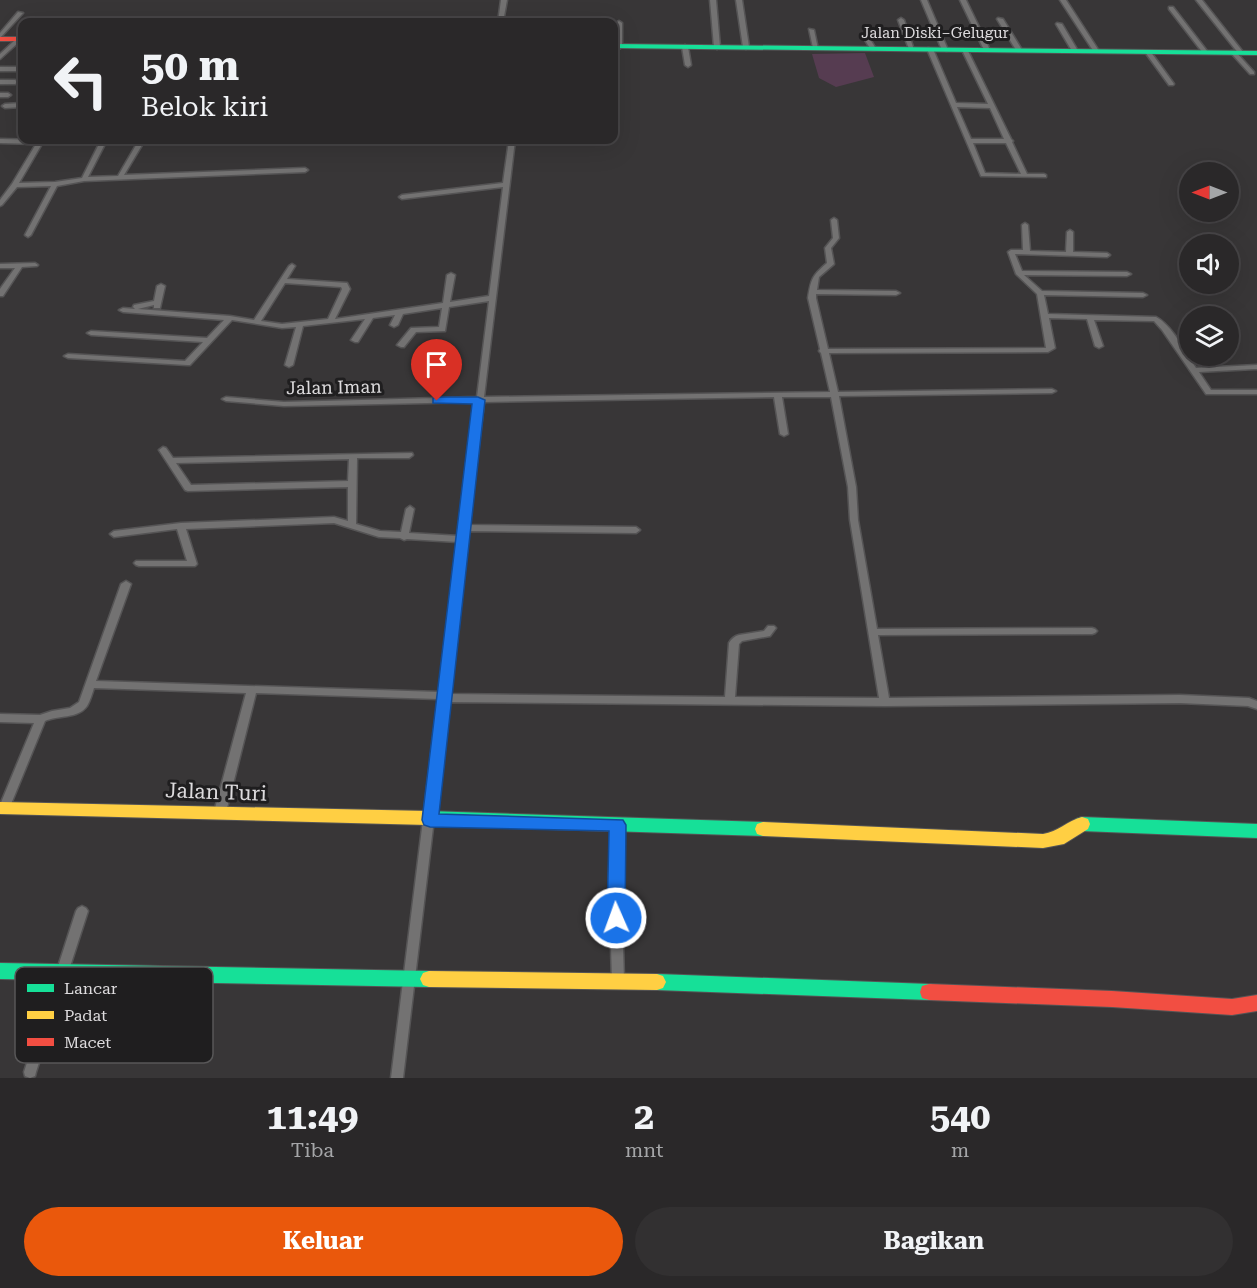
<!DOCTYPE html>
<html lang="id">
<head>
<meta charset="utf-8">
<style>
	:root { --surface:#2a2829; --page:#323031; --text:#f1f3f6; --muted:#a5a6a8; --line:#464446; --accent:#ea580c }
	body { margin:0; font-family:"Roboto Serif",serif; background:var(--page); color:var(--text); height:100vh; display:flex; flex-direction:column; font-size:22px; white-space:nowrap }
	* { box-sizing:border-box; margin:0 }
	p { font-size:20px; color:var(--muted) }
	.icon { flex:none; width:33px; height:33px; fill:none; stroke:currentColor; stroke-width:2; stroke-linecap:round; stroke-linejoin:round }
	.map { position:relative; height:1078px; overflow:hidden }
	.drawer { display:flex; flex-direction:column; background:var(--surface); flex:1 }
	.drawer>* { flex:none }
	.guide { position:absolute; left:18px; top:18px; width:600px; height:126px; border-radius:12px; box-shadow:0 6px 24px #0002,0 0 0 2px var(--line); background:#2a2829; color:var(--text); overflow:hidden }
	.needle { width:39px; rotate:270deg }
	.fabs { position:absolute; left:1179px; top:162px; display:grid; gap:12px }
	.fabs a { display:grid; place-items:center; width:60px; height:60px; border-radius:50%; background:var(--surface); box-shadow:0 6px 24px #0002,0 0 0 2px var(--line); font-size:30px }
	.pin { position:absolute; display:grid; place-items:center; width:51px; height:51px; color:#fff; margin:-62px -26px; border-radius:50% 50% 50% 0; rotate:-45deg; box-shadow:0 0 6px #0007 }
	.pin .icon { rotate:45deg }
	.me { position:absolute; width:66px; margin:-33px; rotate:358deg; stroke-linejoin:round; filter:drop-shadow(0 0 4px #0008) }
	.turn { display:flex; align-items:center; gap:21px; height:126px; padding:0 24px; font-size:27px }
	.turn .icon { width:78px; height:78px; stroke-width:2.5 }
	.turn b { display:block; font-size:42px; line-height:51px }
	.eta { display:flex; justify-content:space-evenly; align-items:center; height:102px; text-align:center }
	.eta b { font-size:36px; font-weight:700; line-height:42px }
	.cta { display:flex; gap:12px; margin-top:auto; padding:12px 24px }
	.cta a { flex:1; height:69px; border-radius:36px; background:var(--accent); color:#fff; font-size:24px; font-weight:700; line-height:69px; text-align:center }
	.cta a+a { background:var(--page); color:var(--text) }
	.map>svg:first-child { display:block }
	.green { fill:#563c51 }
	.lines { fill:none; stroke-linecap:round; stroke-linejoin:round }
	.street-casing { stroke:#555455; stroke-width:3 }
	.fast-casing { stroke:#555455; stroke-width:2 }
	.slow-casing { stroke:#555455; stroke-width:2 }
	.jam-casing { stroke:#555455; stroke-width:2 }
	.street { fill:#737272; fill-rule:evenodd }
	.fast { fill:#16e098; fill-rule:evenodd }
	.slow { fill:#ffcf43; fill-rule:evenodd }
	.jam { fill:#f24e42; fill-rule:evenodd }
	.route { fill:#1a73e8; stroke:#114b97; stroke-width:1.5 }
	.labels { text-anchor:middle; dominant-baseline:central; stroke-width:6; stroke-linejoin:round; paint-order:stroke }
	.far-street-label { font-size:15px; fill:#dddbdd; stroke:#1f1e1f }
	.street-label { font-size:18px; fill:#dddbdd; stroke:#1f1e1f }
	.near-street-label { font-size:21px; fill:#dddbdd; stroke:#1f1e1f }
	.key { fill:#1f1e1f; stroke:#585758; stroke-width:1.5 }
	.key-label { font-size:16px; fill:#dddbdd }
</style>
</head>
<body>
<div class="map">
<svg width="1257" height="1078" viewBox="0 0 1257 1078">
	<rect width="100%" height="100%" fill="#383637"/>
	<polygon class="green" points="865,53 874,77 836,87 819,78 812,54"/>
	<g class="lines">
		<g class="street-casing">
			<g id="street">
				<polygon points="501,0 507,0 503,22 498,22"/>
				<polygon points="710,0 716,0 720,47 717,49 714,47"/>
				<polygon points="736,0 742,0 749,47 746,49 743,47"/>
				<polygon points="921,0 927,0 948,50 947,51 942,50"/>
				<polygon points="960,0 966,0 990,50 989,51 984,50"/>
				<polygon points="1060,0 1066,0 1099,51 1098,52 1094,52"/>
				<polygon points="1196,0 1202,0 1243,52 1243,54 1239,54"/>
				<polygon points="1169,7 1173,7 1207,51 1207,53 1203,53 1169,9"/>
				<polygon points="18,12 23,13 0,38 0,33"/>
				<polygon points="901,18 904,20 914,50 909,49 898,20"/>
				<polygon points="998,18 1003,19 1022,50 1021,51 1016,50 997,19"/>
				<polygon points="619,21 622,23 622,47 619,49 616,47 616,23"/>
				<polygon points="1057,23 1062,24 1078,51 1077,52 1072,51 1056,24"/>
				<polygon points="809,29 814,30 818,49 813,48"/>
				<polygon points="13,38 17,38 20,41 0,59 0,54 14,41"/>
				<polygon points="866,39 870,39 876,49 875,50 871,50 865,40"/>
				<polygon points="685,45 688,47 691,65 688,67 685,65 682,47"/>
				<path d="M928,48L933,49L956,103L988,104L962,50L967,49L1011,139L1013,141L1012,142L1027,174H1044L1046,175V177L981,176L927,49ZM957,107L990,108L1004,139H971ZM973,143H1006L1021,174L985,173Z"/>
				<polygon points="1146,51 1150,51 1174,84 1173,85 1169,85 1145,52"/>
				<polygon points="1231,51 1235,51 1254,72 1254,74 1250,74 1231,53"/>
				<rect x="0" y="67" width="22" height="4"/>
				<polygon points="0,80 15,80 18,82 15,84 0,84"/>
				<polygon points="0,93 8,93 11,95 8,97 0,97"/>
				<polygon points="22,103 22,107 5,108 2,106 5,104"/>
				<polygon points="0,139 40,140 43,142 19,183 55,182 82,178 101,140 107,140 88,177 118,176 139,140 145,140 124,175 305,168 308,170 305,172 84,181 57,186 31,235 28,237 25,235 51,186 17,187 2,205 0,206 0,200 12,184 36,144 0,143"/>
				<path d="M509,140H515L484,397L830,392L821,353L819,351L820,349L808,298C811,279 812,276 827,263L825,248L833,238L831,220L834,218L837,220L839,238L831,248L834,264L819,277L817,290L896,291L900,293L896,295L816,294V298L828,349L1046,348L1037,294L1016,274L1008,252L1011,250H1023L1022,225L1025,223L1028,225L1030,251L1066,252L1067,232L1070,230L1073,232V252L1107,253L1110,255L1107,257L1015,254L1022,271L1127,272L1131,274L1127,276L1024,275L1042,291L1143,293L1147,295L1143,297L1044,295L1048,314L1156,317C1172,325 1186,353 1196,368L1257,365V369H1254L1199,372L1211,390H1257V394H1206L1162,330L1154,321L1094,320L1103,346L1099,348L1095,346L1087,319L1049,318L1055,348L1048,352L829,353L838,392L1052,389L1056,391L1052,393L839,396L856,487L858,520L877,629L1092,628L1095,629L1097,631L1095,633L1092,634L878,635L889,698L1180,695L1249,698L1257,701V709L1248,706L1180,703L885,706L448,702L403,1078H391L438,699L256,693L226,812L224,815L220,816L216,815L214,812L246,693L94,688C92,694 90,701 87,706C78,719 58,715 45,721L9,809L8,812L4,813L0,812V805L34,723L0,722V714L40,715L52,711L70,708L79,702L121,584L126,581L131,584L96,681L439,692L458,542L407,539L404,540L400,538L379,537L334,523L186,529L197,564L195,566H139L136,565L134,563L136,561H187L177,529L114,537L110,534L114,531L181,523L334,517L348,521V487L188,491L185,490L159,450L163,447L166,448L173,458L412,453L413,455L409,458H357L356,524L380,531L401,532L406,509L410,506L414,509L409,533L459,536L476,402L284,406L226,401L222,399L226,397L284,402L477,397L489,301L449,307L445,331L416,332L404,347H401L397,345L411,328L439,327L442,308L403,314L398,325L394,327L390,325L395,315L373,318L358,342H355L351,340L365,319L303,326L293,365L289,367L285,365L296,327L282,328L232,320L190,365H187L68,358L64,356L68,354L185,361L203,342L91,335L87,333L91,331L207,338L224,320L123,312L119,310L123,308L135,309L133,307L134,305L154,301L157,286L161,284L165,286L160,308H154V305L138,309L230,316L254,320L289,266L292,264L295,266L287,279L347,283L350,289L335,319L443,303L447,275L451,273L455,275L450,302L489,296L503,187L402,199L399,197L402,195L503,183ZM285,283L341,287L342,289L328,319L282,324L261,321ZM774,397L780,434L784,436L788,434L782,397H831L848,487L850,520L879,698L735,697L739,644L742,641L770,636L776,628L774,626H768L764,631L739,635C735,636 731,639 729,643L725,697L449,694L469,531L636,533L640,530L636,527L469,525L484,402ZM349,459L348,481L191,485L176,463Z"/>
				<polygon points="35,263 38,265 37,266 22,267 3,296 0,296 0,289 15,268 0,268 0,264"/>
				<polygon points="617,821 621,822 623,825 621,876 624,981 622,985 618,986 614,985 612,981 609,876 611,825 613,822"/>
				<polygon points="82,906 86,908 88,911 36,1072 35,1076 30,1078 25,1076 24,1072 76,911 78,908"/>
			</g>
		</g>
		<g class="fast-casing">
			<g id="fast">
				<polygon points="614,44 1257,51 1257,55 614,48"/>
				<polygon points="428,811 763,822 769,824 771,829 769,834 763,836 428,825 422,823 420,818 422,813"/>
				<polygon points="1082,817 1257,824 1257,838 1082,831 1076,829 1074,824 1076,819"/>
				<polygon points="0,963 429,971 435,973 438,979 435,985 429,987 0,979"/>
				<polygon points="657,974 929,984 936,986 938,992 936,998 929,1000 657,990 651,988 648,982 651,976"/>
			</g>
		</g>
		<g class="slow-casing">
			<g id="slow">
				<polygon points="0,802 428,811 434,813 436,818 434,823 428,825 0,814"/>
				<path d="M1082,817L1088,819L1090,824L1088,829L1064,844L1043,848L763,836L757,834L755,829L757,824L763,822L1043,834C1058,832 1067,821 1082,817Z"/>
				<polygon points="429,971 657,974 663,976 666,982 663,988 657,990 429,987 423,985 420,979 423,973"/>
			</g>
		</g>
		<g class="jam-casing">
			<g id="jam">
				<rect x="0" y="37" width="22" height="4"/>
				<polygon points="929,984 1112,991 1232,999 1257,995 1257,1011 1232,1015 1112,1007 929,1000 922,998 920,992 922,986"/>
			</g>
		</g>
		<use href="#street" class="street"/>
		<use href="#fast" class="fast"/>
		<use href="#slow" class="slow"/>
		<use href="#jam" class="jam"/>
	</g>
	<polygon class="route" points="437,397 478,397 485,400 439,814 623,820 626,825 625,918 623,924 616,926 610,924 607,918 609,831 430,827 424,825 422,820 472,404 433,403 433,398"/>
	<g class="labels">
		<g class="far-street-label">
			<text x="935" y="33">Jalan Diski–Gelugur</text>
		</g>
		<g class="street-label">
			<text transform="translate(334 387) rotate(-1)">Jalan Iman</text>
		</g>
		<g class="near-street-label">
			<text transform="translate(216 792) rotate(2)">Jalan Turi</text>
		</g>
	</g>
	<rect x="15" y="967" width="198" height="96" rx="9" class="key"/>
	<rect x="27" y="984" width="27" height="8" fill="#16e098"/>
	<rect x="27" y="1011" width="27" height="8" fill="#ffcf43"/>
	<rect x="27" y="1038" width="27" height="8" fill="#f24e42"/>
	<g class="key-label">
		<text x="64" y="994">Lancar</text>
		<text x="64" y="1021">Padat</text>
		<text x="64" y="1048">Macet</text>
	</g>
</svg>
<div class="fabs">
<a><svg class="needle" viewBox="-14 -14 28 28"><path d="M0-13l5 13h-10z" fill="#e53935"/><path d="M0 13l5-13h-10z" fill="#a5a6a8"/></svg></a>
<a><svg class="icon" aria-label="sound" viewBox="0 0 24 24"><path d="M4 9h4l5-4v14l-5-4H4zM17 9q2 3 0 6"/></svg></a>
<a><svg class="icon" aria-label="layers" viewBox="0 0 24 24"><path d="M12 4l9 5-9 5-9-5zM3 14l9 5 9-5"/></svg></a>
</div>
<div class="pin" style="left:437px;top:401px;background:#d93025"><svg class="icon" aria-label="arrive" viewBox="0 0 24 24"><path d="M6 21V4h12l-3 4 3 4H6"/></svg></div>
<svg class="me" style="left:616px;top:918px" viewBox="-20 -20 40 40"><circle r="17" fill="#1a73e8" stroke="#fff" stroke-width="3"/><path d="M0-11L8 9 0 5-8 9z" fill="#fff"/></svg>
<div class="guide">
<div class="turn"><svg class="icon" aria-label="left" viewBox="0 0 24 24"><path d="M17 20v-9H6M10 6l-5 5 5 5"/></svg><div><b>50 m</b>Belok kiri</div></div>
</div>
</div>
<section class="drawer">
<div class="eta">
<div><b>11:49</b><p>Tiba</p></div>
<div><b>2</b><p>mnt</p></div>
<div><b>540</b><p>m</p></div>
</div>
<div class="cta"><a>Keluar</a><a>Bagikan</a></div>
</section>
</body>
</html>
